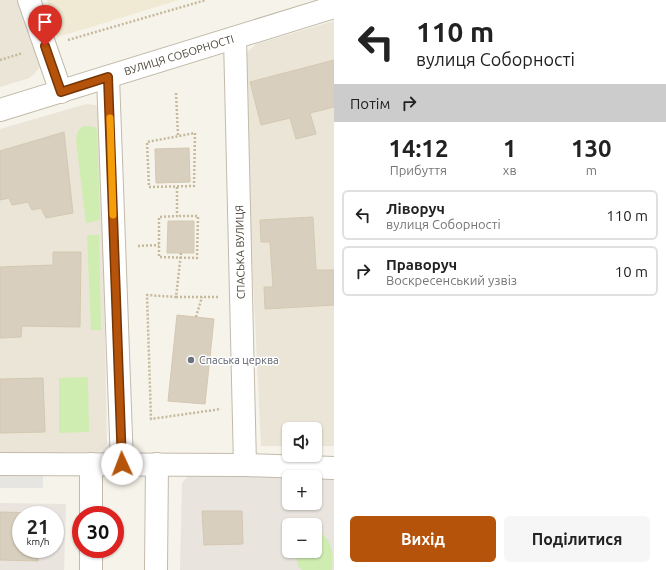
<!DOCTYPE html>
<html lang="uk">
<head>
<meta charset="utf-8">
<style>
	:root { --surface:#fff; --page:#f6f6f6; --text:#222; --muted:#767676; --line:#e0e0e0; --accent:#b45309 }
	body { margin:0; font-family:Ubuntu,sans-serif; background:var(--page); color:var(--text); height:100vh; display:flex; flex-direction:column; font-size:15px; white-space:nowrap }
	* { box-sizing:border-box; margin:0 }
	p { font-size:13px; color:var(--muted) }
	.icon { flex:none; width:22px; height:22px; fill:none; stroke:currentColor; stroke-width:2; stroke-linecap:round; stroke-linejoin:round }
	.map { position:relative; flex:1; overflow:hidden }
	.panel { display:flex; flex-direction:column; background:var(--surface); width:332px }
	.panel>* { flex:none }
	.hud { background:#fff; color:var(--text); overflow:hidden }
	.fabs { position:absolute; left:282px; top:422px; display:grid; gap:8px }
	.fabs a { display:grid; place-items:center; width:40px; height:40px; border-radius:6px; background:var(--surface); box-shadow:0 1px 3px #0004; font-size:20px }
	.speed { position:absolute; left:12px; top:506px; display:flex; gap:8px; font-size:20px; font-weight:700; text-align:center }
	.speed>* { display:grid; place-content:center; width:52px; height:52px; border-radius:50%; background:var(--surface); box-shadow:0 1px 3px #0004; line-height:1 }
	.speed small { font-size:10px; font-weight:400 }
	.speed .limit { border:6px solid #d22; background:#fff; color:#111 }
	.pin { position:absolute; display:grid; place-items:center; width:34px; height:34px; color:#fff; margin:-41px -17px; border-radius:50% 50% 50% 0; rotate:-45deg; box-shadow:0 0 4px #0007 }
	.pin .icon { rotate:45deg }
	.me { position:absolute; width:44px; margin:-22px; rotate:358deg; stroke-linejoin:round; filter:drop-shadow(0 0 3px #0008) }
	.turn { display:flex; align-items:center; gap:14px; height:84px; padding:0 16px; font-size:18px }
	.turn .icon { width:52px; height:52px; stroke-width:2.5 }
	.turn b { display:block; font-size:28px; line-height:34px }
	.then { display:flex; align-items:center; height:38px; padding:0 16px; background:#0003; gap:8px; font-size:15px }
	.eta { display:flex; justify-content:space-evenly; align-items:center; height:68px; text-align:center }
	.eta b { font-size:24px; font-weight:700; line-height:28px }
	.primary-button { display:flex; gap:8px; margin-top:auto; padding:8px 16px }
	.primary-button a { flex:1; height:46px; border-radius:6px; background:var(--accent); color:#fff; font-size:16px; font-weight:700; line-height:46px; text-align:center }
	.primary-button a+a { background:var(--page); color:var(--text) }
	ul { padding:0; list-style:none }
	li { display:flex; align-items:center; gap:12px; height:50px; margin:0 8px 6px; padding:0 8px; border:2px solid var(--line); border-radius:6px }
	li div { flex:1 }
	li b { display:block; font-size:15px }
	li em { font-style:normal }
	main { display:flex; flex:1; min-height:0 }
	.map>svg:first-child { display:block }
	.residential { fill:#eae5d7 }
	.industrial { fill:#e9e4de; fill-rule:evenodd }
	.education { fill:#f0e9d3 }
	.green { fill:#cfedb0 }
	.parking { fill:#e7e5e1 }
	.building { fill:#d9cfbe; stroke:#d4c8b0 }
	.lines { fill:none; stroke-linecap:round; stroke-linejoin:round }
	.street-casing { stroke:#c2bbab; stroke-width:24 }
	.path { stroke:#c5b89b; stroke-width:2.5; stroke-dasharray:2 2; stroke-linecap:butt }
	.street { stroke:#fff; stroke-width:22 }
	.route-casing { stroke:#753606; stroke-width:10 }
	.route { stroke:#b45309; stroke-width:7 }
	.slow { stroke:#f59e0b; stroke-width:7 }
	.worship-dot { fill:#6b7280; stroke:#fff; stroke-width:1.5 }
	.labels { text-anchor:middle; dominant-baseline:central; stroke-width:3; stroke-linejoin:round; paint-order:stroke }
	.street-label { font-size:11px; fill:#4b4437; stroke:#fff }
	.worship-label { font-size:11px; fill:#5b616d; stroke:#fff; text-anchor:start }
</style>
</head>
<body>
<main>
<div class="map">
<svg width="334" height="570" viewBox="0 0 334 570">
	<rect width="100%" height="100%" fill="#f6f3ea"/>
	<g class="residential">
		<polygon points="0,0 20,0 42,61 38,70 30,78 0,87"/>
		<polygon points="334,21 334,446 315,446 315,429 289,429 289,446 261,446 243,73 245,54 256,44"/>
		<polygon points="86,104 96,105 101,116 107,443 95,455 87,455 85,452 64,452 63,455 0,455 0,129"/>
	</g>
	<g class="industrial">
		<path d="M189,475H255L334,477V570H180L182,483ZM289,477H315V503H289ZM289,525H315V551H289Z"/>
		<path d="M0,503L66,504L64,570H0ZM21,515H55V549H21Z"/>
	</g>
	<polygon class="education" points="47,0 179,0 58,37"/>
	<g class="green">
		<polygon points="84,126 95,127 97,130 100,220 86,223 76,141 78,131"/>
		<polygon points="87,235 99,235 101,330 91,330"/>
		<polygon points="88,377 89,432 59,433 59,378"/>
		<path d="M315,532H320C333,543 334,554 332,570H302L298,566L295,551H315Z"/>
	</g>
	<rect class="parking" x="0" y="464" width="43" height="24"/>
	<g class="building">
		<polygon points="334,60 334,107 310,113 316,134 296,139 290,118 261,125 250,82"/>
		<polygon points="64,132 73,213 46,218 41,208 32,210 28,202 12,205 9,198 0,200 0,151"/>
		<polygon points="189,148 190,182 156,183 155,149"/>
		<polygon points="313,217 316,270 334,270 334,305 265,309 264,287 273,287 270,242 261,242 260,220"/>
		<polygon points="168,221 194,221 194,253 167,253"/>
		<polygon points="53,252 81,252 80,327 22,326 21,337 0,338 0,267 53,265"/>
		<polygon points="177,315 214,319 205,404 168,401"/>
		<polygon points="43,378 45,432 0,433 0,379"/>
		<polygon points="202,511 242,511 243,544 204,545"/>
		<polygon points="0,512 40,513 40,515 21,515 21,549 39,549 38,561 0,560"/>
	</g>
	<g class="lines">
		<g class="street-casing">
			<g id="street">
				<polyline points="29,0 61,92"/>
				<polyline points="235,38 245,465"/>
				<polyline points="108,77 122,464"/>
				<polyline points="0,110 334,7"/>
				<polyline points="0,464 245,465 334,468"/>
				<polyline points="91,464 91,515"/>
				<polyline points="91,549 91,570"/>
				<polyline points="156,570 157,464"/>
			</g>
		</g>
		<g class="path">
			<polyline points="68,40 206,0"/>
			<polyline points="0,60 23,53"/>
			<polyline points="176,93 178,135"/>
			<polygon points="195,133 194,186 149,187 147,142"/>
			<polyline points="177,187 177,216 159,217 159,257 197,258 198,216 177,216"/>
			<polyline points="138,246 159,245"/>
			<polyline points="181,253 176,297 147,295 151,419 221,409"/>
			<polyline points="176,297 218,297"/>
			<polyline points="196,317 202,297"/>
		</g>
		<use href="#street" class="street"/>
	</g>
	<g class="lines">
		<g class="route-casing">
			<polyline id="route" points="45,46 61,92 108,77 122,464"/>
		</g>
		<use href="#route" class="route"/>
		<polyline class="slow" points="110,118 113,215"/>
	</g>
	<circle class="worship-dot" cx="191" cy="360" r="4"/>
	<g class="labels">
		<g class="street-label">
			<text transform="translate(179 55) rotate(-17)">ВУЛИЦЯ СОБОРНОСТІ</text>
			<text transform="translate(240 252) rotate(-91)">СПАСЬКА ВУЛИЦЯ</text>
		</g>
		<g class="worship-label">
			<text x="199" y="360">Спаська церква</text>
		</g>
	</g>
</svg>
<div class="fabs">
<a><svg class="icon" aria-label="sound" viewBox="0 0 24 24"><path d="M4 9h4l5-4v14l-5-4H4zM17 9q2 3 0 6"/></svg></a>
<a>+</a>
<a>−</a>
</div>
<div class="speed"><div>21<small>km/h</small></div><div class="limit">30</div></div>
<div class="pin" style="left:45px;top:46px;background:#d93025"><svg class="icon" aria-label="arrive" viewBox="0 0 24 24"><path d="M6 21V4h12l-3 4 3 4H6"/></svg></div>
<svg class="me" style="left:122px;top:464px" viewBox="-20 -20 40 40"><circle r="19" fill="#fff"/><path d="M0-13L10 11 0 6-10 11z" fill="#b45309"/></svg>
</div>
<section class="panel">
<div class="hud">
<div class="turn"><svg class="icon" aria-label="left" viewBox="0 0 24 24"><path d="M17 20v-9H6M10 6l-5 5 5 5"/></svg><div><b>110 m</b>вулиця Соборності</div></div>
<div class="then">Потім<svg class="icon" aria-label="right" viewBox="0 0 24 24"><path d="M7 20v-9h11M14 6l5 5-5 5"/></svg></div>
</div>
<div class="eta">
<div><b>14:12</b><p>Прибуття</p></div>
<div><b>1</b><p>хв</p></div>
<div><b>130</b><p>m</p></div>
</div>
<ul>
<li><svg class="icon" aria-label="left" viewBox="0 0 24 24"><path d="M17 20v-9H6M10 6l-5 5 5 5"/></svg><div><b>Ліворуч</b><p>вулиця Соборності</p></div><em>110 m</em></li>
<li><svg class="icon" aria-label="right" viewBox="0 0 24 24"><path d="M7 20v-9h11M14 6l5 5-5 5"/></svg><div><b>Праворуч</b><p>Воскресенський узвіз</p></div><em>10 m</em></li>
</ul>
<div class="primary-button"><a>Вихід</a><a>Поділитися</a></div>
</section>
</main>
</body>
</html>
